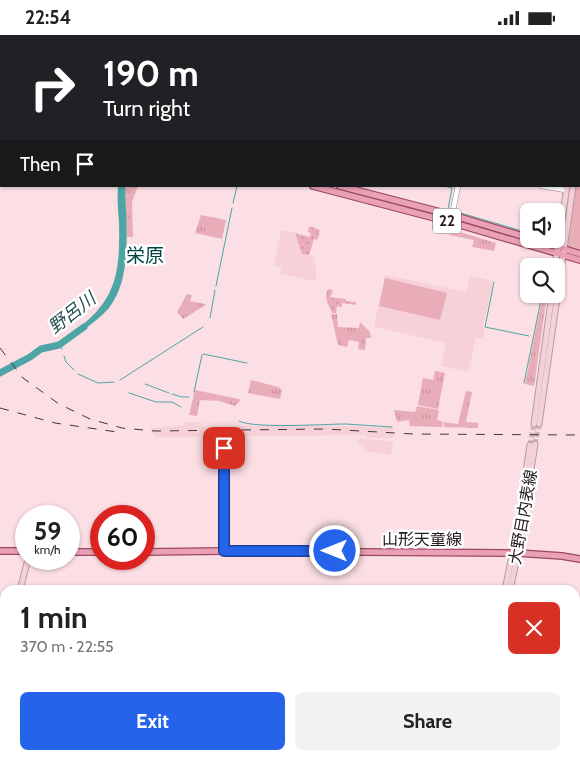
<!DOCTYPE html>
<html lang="en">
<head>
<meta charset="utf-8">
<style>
	:root { --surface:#fff; --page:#f2f2f2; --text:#222; --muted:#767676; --accent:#2563eb }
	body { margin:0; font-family:Cabin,"Noto Sans JP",sans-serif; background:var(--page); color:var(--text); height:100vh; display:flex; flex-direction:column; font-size:19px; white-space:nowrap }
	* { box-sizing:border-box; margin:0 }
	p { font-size:16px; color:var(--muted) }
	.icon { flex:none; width:28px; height:28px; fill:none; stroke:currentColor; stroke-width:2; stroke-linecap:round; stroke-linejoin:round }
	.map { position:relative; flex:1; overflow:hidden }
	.drawer { position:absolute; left:0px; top:550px; width:580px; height:175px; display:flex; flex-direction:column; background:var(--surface); border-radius:15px 15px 0 0; box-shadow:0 1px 4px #0004 }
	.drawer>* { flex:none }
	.hud { position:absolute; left:0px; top:0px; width:580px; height:152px; box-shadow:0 1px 4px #0004; background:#202124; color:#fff; overflow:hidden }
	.tools { position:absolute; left:520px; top:168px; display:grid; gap:10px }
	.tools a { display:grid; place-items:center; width:45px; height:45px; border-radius:8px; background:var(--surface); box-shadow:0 1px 4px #0004; font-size:25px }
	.speed { position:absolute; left:15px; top:470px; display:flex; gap:10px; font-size:25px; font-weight:700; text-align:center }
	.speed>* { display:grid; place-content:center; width:65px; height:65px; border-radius:50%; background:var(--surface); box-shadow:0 1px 4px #0004; line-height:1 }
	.speed small { font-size:12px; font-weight:400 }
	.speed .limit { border:8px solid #d22; background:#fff; color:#111 }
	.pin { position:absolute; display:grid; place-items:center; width:42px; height:42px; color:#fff; margin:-21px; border-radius:10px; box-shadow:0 2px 8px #0006 }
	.me { position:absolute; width:55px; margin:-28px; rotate:270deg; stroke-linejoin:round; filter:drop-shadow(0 0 4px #0008) }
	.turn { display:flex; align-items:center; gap:18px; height:105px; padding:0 20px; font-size:22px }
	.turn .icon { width:65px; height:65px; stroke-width:2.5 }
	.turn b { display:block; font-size:35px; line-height:42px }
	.then { display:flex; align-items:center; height:48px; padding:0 20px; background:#0003; gap:10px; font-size:19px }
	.round { display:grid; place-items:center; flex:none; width:52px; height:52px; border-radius:8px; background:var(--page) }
	.summary { display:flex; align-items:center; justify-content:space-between; height:85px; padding:0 20px }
	h1 { font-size:30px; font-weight:700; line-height:38px }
	.cta { display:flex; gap:10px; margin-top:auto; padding:10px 20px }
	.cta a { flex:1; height:58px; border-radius:8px; background:var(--accent); color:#fff; font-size:20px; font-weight:700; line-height:58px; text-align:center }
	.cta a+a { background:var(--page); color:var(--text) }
	.status { display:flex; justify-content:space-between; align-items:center; height:35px; padding:0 25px; background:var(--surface); direction:ltr }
	.status svg { height:14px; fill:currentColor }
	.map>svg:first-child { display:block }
	.built { fill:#f6d1d8 }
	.grass { fill:url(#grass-tufts) }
	.park { fill:#e9adba }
	.garden { fill:url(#garden-dots) }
	.water { fill:#4da6a5 }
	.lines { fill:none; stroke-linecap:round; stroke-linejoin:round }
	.stream { stroke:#4da6a5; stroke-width:1 }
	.river { stroke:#4da6a5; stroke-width:7 }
	.secondary-tunnel { stroke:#d0b8bc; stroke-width:5; stroke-dasharray:5 2.5; stroke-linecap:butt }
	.tertiary-casing { stroke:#b69ca1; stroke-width:6 }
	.secondary-casing { stroke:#b69ca1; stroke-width:7 }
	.primary-casing { stroke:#9c4960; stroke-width:8 }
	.tertiary { stroke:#fff; stroke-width:4.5 }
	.secondary { stroke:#f4d0da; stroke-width:5 }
	.primary { stroke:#eaa1b5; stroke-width:5.5 }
	.rail { stroke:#43373a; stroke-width:1; stroke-dasharray:9 9; stroke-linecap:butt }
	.route-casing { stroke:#184099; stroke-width:12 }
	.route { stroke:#2563eb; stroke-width:9 }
	.labels { text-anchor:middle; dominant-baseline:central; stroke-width:5; stroke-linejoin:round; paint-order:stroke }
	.shield { fill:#fff; stroke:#665f61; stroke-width:1 }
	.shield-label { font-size:15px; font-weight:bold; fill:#241b1d }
	.street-label { font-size:16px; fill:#241b1d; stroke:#fff }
	.water-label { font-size:18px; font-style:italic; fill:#264f4e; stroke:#fff }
	.quarter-label { font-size:19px; fill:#044; stroke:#fff }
</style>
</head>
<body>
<div class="status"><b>22:54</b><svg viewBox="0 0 49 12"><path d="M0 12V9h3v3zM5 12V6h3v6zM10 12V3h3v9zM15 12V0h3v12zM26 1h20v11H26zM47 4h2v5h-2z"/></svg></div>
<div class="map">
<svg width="580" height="725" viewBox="0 0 580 725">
	<defs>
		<pattern id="grass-tufts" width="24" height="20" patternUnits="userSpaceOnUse" patternTransform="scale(1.25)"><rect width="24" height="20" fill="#e9adba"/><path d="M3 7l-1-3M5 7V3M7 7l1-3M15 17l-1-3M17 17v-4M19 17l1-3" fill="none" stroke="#c8949f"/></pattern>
		<pattern id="garden-dots" width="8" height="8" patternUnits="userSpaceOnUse" patternTransform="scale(1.25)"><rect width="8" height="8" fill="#e9adba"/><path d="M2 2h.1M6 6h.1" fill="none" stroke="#c8949f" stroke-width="1.8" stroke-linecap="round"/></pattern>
	</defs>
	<rect width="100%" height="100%" fill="#fbdfe4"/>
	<g class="built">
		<polygon points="281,195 295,198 302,219 313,221 317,238 315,246 280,239 282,232 274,231"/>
		<polygon points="385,240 466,257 470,241 493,246 483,292 485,293 483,304 476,302 468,337 441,331 446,308 374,292"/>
		<polygon points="184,387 201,387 203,392 206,392 283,390 393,392 393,403 367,403 366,400 155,402 150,393 183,391"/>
		<polygon points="359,403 393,407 391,420 369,417 358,408"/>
	</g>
	<g class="grass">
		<polygon points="125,151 138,151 132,167 133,202 127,202"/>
		<polygon points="201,180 226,185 222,204 195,198"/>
		<polygon points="450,194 496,208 494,216 472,212 474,205 449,200"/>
		<polygon points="187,259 192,260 190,266 205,269 204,271 183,284 177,277"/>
		<polygon points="543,259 547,259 534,351 525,349"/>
		<polygon points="331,279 337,279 338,292 359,293 360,287 370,297 371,303 366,303 365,315 358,314 359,307 349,305 347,312 338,310"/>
		<polygon points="435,336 445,338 438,374 418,370 423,343 433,345"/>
		<polygon points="251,345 278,352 282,355 280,364 248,358"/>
		<polygon points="195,355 239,364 241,365 235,371 219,366 200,365 197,381 189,380"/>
		<polygon points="466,356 472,357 466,387 478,388 478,393 444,392 444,387 458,389"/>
		<polygon points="417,371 439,375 437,385 443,387 442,392 410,391 409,385 397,387 394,375 415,377"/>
	</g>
	<g class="park">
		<polygon points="580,110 580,219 563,213 573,151 579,151"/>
		<polygon points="385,243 447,258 440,285 379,271"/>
	</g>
	<g class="garden">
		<polygon points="309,191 320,195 318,198 320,198 317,205 314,204 309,220 302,219 295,198 310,202 311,198 308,197"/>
		<path d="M328,254L333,255L331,261L329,262L346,264V266L356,267V270L342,268V272L337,271L336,278H332C329,270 323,262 328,254Z"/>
	</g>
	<g class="water">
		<path d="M118,151H125C126,189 133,242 109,273C100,283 90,290 79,298L77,294C118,264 120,234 119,187C118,175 117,163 118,151Z"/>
		<polygon points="340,720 408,720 424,725 354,725"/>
	</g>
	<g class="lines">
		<g class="stream">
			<polyline points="444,151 452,153 448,174"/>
			<polyline points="233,168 237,151"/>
			<polyline points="457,177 529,198"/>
			<polyline points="494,247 485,292 529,301"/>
			<polyline points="216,251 232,173"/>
			<polyline points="210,283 215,255"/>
			<polyline points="59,310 62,314"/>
			<polyline points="203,319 247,328"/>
			<polyline points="64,321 66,327 74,335"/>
			<polyline points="78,339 98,348 114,347"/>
			<polyline points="120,345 203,292"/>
			<polyline points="524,348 541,265"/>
			<polyline points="145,349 169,358"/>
			<polyline points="194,357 202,320"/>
			<polyline points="129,358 156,367 172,367 181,372"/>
			<polyline points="172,359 182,362 189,362"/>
			<path d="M239,386C253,394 325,389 346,389C361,390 376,391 392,392"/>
		</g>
		<g class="river">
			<polyline points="184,1 185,0"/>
			<polyline points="0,338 30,322 41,314 59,310 84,292"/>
		</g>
		<g class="secondary-tunnel">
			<polyline points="535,409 539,389"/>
			<polyline points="530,410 534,389"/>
		</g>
		<g class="tertiary-casing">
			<g id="tertiary">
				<polyline points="579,58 580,59"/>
				<polyline points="542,151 566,155"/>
				<polyline points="452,180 458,151"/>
				<polyline points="224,516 224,413"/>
			</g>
		</g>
		<g class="secondary-casing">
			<g id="secondary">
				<polyline points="579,84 580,77"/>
				<polyline points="579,117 580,110"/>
				<polyline points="555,231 567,151"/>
				<polyline points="534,389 552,259"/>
				<polyline points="539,389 573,151"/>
				<polyline points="20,555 28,524"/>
				<polyline points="505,555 518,491 530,410"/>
				<polyline points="510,555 518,518 535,409"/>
				<polyline points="0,675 3,669 5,659"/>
				<polyline points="464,725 465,720"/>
				<polyline points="468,725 469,720"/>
			</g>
		</g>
		<g class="primary-casing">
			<g id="primary">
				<polyline points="0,77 1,77"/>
				<polyline points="0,83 1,83"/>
				<polyline points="313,151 450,187 580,225"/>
				<polyline points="340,151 452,180 529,203"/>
				<polyline points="532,204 580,219"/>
				<polyline points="0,516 26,516"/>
				<polyline points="69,517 101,517"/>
				<polyline points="144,517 224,516 518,518 562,521 580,524"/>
			</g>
		</g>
		<use href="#tertiary" class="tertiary"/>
		<use href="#secondary" class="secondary"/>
		<use href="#primary" class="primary"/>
		<g class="rail">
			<polyline points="0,313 23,343 59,369 90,384 122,393 155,396 325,394 413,399 580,400"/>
			<polyline points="0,373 55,388 117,397"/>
		</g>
	</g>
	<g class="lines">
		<g class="route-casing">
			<polyline id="route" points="224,413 224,516 335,516"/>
		</g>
		<use href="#route" class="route"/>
	</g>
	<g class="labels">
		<rect class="shield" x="433" y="173.5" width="28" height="25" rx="4"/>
		<g class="shield-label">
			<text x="447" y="186">22</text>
		</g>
		<g class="street-label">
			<text transform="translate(523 482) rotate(-80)">大野目内表線</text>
			<text x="422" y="504">山形天童線</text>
		</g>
		<g class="water-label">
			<text transform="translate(72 278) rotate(-38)">野呂川</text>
		</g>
		<g class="quarter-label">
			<text x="145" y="220">栄原</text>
		</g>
	</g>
</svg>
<div class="tools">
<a><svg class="icon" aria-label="sound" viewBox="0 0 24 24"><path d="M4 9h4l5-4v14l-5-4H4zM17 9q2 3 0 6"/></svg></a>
<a><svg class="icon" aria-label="search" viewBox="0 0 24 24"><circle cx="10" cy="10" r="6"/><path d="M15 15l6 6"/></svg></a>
</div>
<div class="speed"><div>59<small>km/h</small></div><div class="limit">60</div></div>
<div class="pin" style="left:224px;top:413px;background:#d93025"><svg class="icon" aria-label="arrive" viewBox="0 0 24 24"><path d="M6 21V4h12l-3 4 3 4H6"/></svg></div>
<svg class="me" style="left:335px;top:516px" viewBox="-20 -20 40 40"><circle r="17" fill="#2563eb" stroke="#fff" stroke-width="3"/><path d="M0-11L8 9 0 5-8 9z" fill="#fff"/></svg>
<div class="hud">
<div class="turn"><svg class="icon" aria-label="right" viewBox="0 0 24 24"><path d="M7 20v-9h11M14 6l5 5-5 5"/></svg><div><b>190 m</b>Turn right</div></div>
<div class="then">Then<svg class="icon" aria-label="arrive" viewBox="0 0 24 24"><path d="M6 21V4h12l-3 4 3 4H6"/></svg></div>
</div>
<section class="drawer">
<div class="summary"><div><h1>1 min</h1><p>370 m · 22:55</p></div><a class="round" style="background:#d93025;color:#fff"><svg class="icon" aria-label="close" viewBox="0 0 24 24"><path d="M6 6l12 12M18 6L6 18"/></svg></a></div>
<div class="cta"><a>Exit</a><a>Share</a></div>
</section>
</div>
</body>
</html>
